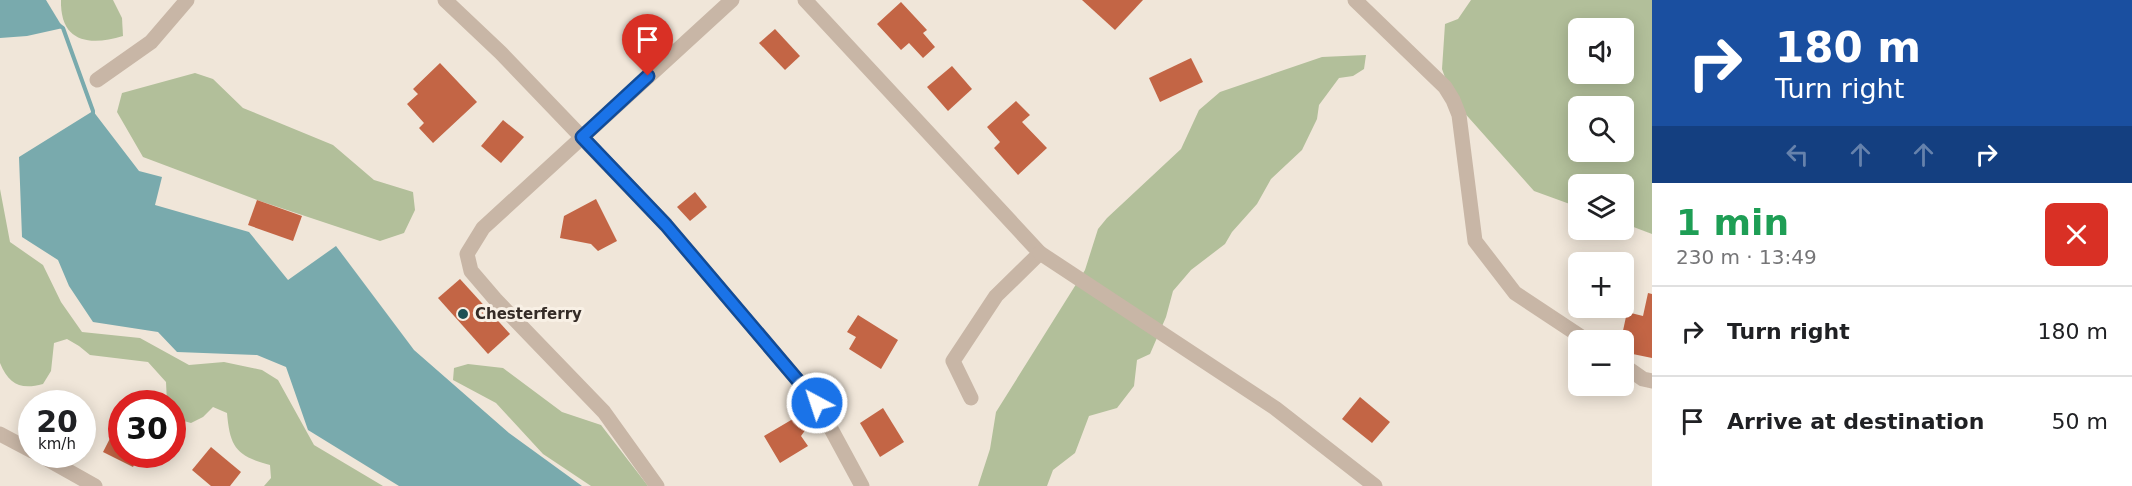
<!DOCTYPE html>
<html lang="en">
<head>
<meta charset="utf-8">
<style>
	:root { --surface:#fff; --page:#f2f2f2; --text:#202124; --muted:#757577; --line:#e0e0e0 }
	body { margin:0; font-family:"DejaVu Sans",sans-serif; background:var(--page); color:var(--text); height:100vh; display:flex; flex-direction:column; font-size:22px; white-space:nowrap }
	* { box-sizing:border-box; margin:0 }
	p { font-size:20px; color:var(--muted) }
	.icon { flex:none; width:33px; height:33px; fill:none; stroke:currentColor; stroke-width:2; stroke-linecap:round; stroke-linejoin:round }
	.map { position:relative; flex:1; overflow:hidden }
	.drawer { display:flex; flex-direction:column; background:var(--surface); width:480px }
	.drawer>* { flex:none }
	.guide { background:#1a4fa0; color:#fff; overflow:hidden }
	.tools { position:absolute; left:1568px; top:18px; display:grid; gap:12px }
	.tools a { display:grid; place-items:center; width:66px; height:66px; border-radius:9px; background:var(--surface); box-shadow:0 3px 15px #0003; font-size:30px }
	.speed { position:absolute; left:18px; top:390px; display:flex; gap:12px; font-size:30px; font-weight:700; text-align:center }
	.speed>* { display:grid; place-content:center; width:78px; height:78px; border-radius:50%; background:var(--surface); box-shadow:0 3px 15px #0003; line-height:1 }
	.speed small { font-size:15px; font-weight:400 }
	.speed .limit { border:9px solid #d22; background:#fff; color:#111 }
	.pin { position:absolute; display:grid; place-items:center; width:51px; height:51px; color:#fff; margin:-62px -26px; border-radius:50% 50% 50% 0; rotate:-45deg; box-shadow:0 0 6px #0007 }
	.pin .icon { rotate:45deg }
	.me { position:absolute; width:66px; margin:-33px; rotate:320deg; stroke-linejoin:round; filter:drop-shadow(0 0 4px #0008) }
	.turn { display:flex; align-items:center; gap:21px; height:126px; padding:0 24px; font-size:27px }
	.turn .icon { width:78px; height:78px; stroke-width:2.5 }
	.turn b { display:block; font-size:42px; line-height:51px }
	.lanes { display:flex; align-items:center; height:57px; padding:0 24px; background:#0003; justify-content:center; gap:30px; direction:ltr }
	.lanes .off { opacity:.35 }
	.round { display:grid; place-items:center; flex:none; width:63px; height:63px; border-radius:9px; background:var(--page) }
	.headline { display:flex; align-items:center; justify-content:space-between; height:102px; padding:0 24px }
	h1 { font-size:36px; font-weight:700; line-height:45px; color:#1e9e55 }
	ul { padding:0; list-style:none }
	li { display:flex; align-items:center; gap:18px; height:90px; padding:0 24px; border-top:2px solid var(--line) }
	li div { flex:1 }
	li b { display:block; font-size:22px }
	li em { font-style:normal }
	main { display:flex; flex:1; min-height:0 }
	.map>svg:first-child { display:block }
	.green { fill:#b2bf9a; fill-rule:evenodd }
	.water { fill:#79aaad }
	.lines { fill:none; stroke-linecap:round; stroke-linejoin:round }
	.stream { stroke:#79aaad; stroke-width:4 }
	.building { fill:#c36545 }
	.minor { stroke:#c8b6a6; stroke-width:15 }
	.route-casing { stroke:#114b97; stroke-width:15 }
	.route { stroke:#1a73e8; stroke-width:10 }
	.poi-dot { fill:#1d5054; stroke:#f8f0e5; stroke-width:2 }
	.labels { text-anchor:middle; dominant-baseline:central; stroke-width:6; stroke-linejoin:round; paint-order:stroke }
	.poi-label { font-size:15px; font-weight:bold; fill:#342b26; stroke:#f8f0e5; text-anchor:start }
</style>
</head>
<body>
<main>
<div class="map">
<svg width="1652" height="486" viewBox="0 0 1652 486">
	<rect width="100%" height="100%" fill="#f0e6d9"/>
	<g class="green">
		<path d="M61,0H113L122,18L123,36C90,46 60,43 61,0Z"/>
		<path d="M1471,0H1652V234L1623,223V184H1578V207L1534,191L1453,100L1442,69L1445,24L1458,19ZM1578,28H1623V74H1578ZM1578,106H1623V152H1578Z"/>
		<polygon points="1366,55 1364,69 1353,76 1339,78 1319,105 1317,119 1302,150 1271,179 1257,204 1232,232 1225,244 1191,270 1173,291 1166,317 1150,354 1137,360 1134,386 1117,408 1089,416 1075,453 1053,470 1047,486 978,486 990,449 996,412 1085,270 1098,229 1107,218 1181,149 1199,110 1220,92 1322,57"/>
		<polygon points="195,73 213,79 243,108 333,145 374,180 413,192 415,210 404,233 380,241 257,200 143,157 117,112 122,93"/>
		<path d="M0,189L10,242L43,265L61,302L82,332L140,338L189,365L224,362L262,370L278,380L314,445L383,486H264L271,478L270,465C236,456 230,447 227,413L213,407L203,417L191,423L177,419L173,414L172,404L167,403L166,382L148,362L90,355L79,346L67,339L54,343L51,371L43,384C21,390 9,385 0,363Z"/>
		<polygon points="468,364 503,368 562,412 601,425 648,486 591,486 543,454 496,403 453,380 454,368"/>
	</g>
	<g class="water">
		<polygon points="0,0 46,0 63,28 27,36 0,38"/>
		<polygon points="93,111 139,171 162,177 155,205 249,232 288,280 336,246 414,350 509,433 582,486 399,486 308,430 286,367 257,355 177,352 158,332 93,322 69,286 58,260 22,237 19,157"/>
	</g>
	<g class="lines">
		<polyline class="stream" points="59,25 63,28 93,111 93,116"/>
	</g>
	<g class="building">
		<polygon points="1082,0 1143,0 1115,30"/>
		<polygon points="901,2 927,30 923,33 935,47 923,58 909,43 901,50 877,24"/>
		<polygon points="775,29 800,56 785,70 759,43"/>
		<polygon points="1191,58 1203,82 1160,102 1149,78"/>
		<polygon points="440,63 477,102 433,143 419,128 424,123 407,104 418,94 413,89"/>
		<polygon points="952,66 972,89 948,111 927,87"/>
		<polygon points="1016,101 1030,115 1022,122 1047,148 1018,175 994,148 1000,142 987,127"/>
		<polygon points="503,120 524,137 501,163 481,146"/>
		<polygon points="695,192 707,207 690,221 677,207"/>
		<polygon points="596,199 617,241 598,251 591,244 560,238 564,216"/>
		<polygon points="257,200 302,216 293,241 248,225"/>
		<polygon points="460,279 510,334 488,354 438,298"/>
		<polygon points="1648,293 1652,294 1652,358 1623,352 1623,340 1621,340 1627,312 1643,316"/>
		<polygon points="858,315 898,340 881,369 849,349 856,337 847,332"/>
		<polygon points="1360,397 1390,422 1372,443 1342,419"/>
		<polygon points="883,408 904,442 880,457 860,423"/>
		<polygon points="122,415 122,454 139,454 133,467 103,452"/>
		<polygon points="798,416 806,429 801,436 808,446 780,463 764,436"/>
		<polygon points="211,447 241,472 230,486 211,486 192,470"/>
	</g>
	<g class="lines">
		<g class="minor">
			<polyline points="445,0 501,53 666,225 817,403 862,486"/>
			<polyline points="805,0 1040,253 996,296 953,361 971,398"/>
			<polyline points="1355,0 1445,87 1453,100 1459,115 1475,241 1515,293 1586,340"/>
			<polyline points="97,80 151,42 187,0"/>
			<polyline points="1040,253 1275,408 1375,486"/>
			<polyline points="1623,365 1643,379 1652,381"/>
			<polyline points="0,434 32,451"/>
			<polyline points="38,454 95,486"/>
			<polyline points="657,486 604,412 495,299 471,271 467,254 483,228 732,0"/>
		</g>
	</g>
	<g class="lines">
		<g class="route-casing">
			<polyline id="route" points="648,76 582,137 666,225 817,403"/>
		</g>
		<use href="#route" class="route"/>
	</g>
	<circle class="poi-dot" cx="463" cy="314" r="6"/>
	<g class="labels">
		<g class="poi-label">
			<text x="475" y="314">Chesterferry</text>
		</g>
	</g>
</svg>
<div class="tools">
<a><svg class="icon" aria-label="sound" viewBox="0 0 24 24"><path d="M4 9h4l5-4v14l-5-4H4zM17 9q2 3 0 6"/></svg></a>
<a><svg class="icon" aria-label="search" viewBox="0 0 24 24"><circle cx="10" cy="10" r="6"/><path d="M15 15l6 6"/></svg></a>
<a><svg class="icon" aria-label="layers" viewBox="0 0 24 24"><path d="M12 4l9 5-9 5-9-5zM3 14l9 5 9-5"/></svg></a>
<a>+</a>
<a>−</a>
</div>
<div class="speed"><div>20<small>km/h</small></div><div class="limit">30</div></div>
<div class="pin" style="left:648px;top:76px;background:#d93025"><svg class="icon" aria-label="arrive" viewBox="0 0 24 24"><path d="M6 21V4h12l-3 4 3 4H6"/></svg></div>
<svg class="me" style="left:817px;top:403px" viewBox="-20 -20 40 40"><circle r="17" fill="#1a73e8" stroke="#fff" stroke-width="3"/><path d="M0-11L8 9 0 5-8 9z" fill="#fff"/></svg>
</div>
<section class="drawer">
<div class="guide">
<div class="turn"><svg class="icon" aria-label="right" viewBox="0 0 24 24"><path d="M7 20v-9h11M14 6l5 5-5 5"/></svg><div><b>180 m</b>Turn right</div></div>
<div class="lanes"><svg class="icon off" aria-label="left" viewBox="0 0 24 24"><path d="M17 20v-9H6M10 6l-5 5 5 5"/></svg><svg class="icon off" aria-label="ahead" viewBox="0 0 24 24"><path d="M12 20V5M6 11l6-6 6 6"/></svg><svg class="icon off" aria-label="ahead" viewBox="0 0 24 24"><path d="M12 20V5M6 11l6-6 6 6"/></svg><svg class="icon" aria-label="right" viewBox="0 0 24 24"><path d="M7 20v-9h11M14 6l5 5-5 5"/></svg></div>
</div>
<div class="headline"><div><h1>1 min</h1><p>230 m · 13:49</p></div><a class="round" style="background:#d93025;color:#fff"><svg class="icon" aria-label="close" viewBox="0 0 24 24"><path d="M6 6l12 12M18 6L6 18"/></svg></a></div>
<ul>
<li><svg class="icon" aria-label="right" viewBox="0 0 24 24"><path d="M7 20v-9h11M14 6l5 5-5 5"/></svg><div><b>Turn right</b></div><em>180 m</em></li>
<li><svg class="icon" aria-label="arrive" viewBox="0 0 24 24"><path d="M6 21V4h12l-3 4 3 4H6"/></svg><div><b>Arrive at destination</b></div><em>50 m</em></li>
</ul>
</section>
</main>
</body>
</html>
